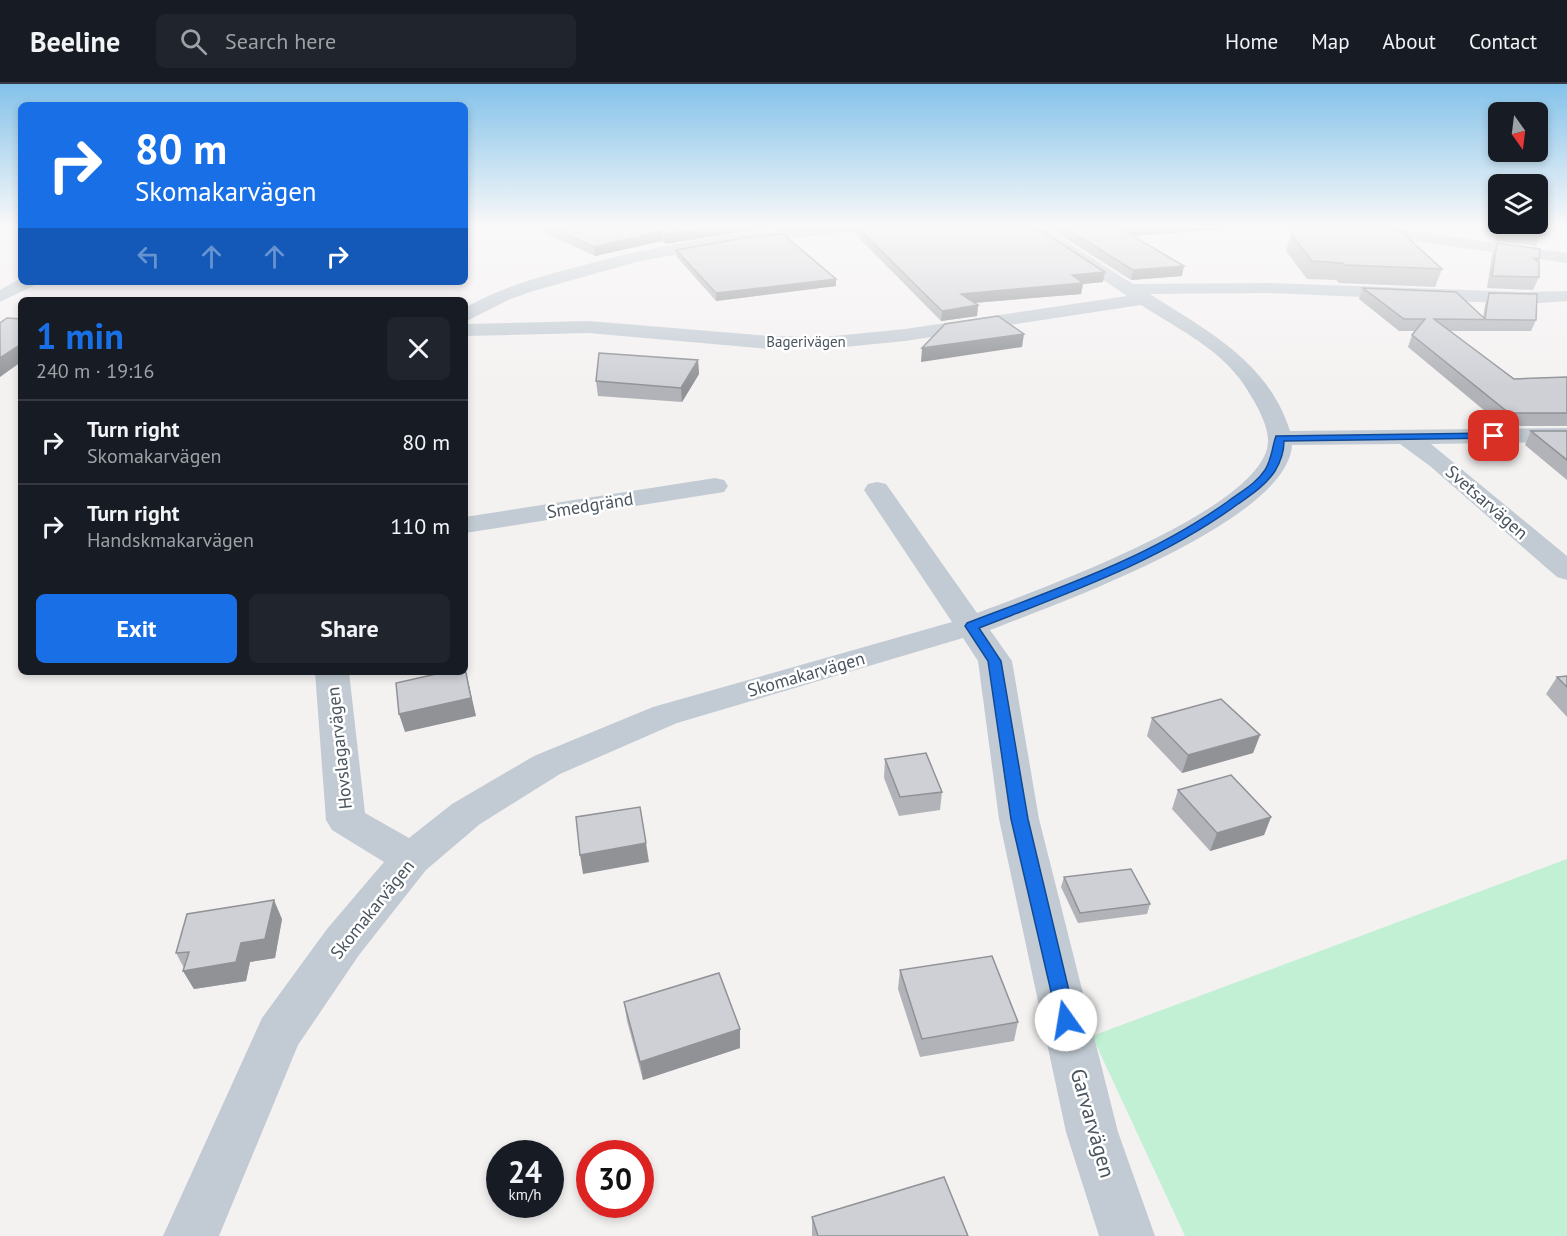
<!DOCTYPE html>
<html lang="en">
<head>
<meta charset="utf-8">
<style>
	:root { --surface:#171b24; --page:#20242c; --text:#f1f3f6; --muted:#9ea1a6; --line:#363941; --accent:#1970e6 }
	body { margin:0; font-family:"PT Sans",sans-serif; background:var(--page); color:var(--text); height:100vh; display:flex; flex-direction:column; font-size:22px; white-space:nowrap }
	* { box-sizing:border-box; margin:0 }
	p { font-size:20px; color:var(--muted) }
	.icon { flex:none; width:33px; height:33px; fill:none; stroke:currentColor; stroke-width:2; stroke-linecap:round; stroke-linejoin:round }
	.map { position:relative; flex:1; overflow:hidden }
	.panel { position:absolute; left:18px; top:213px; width:450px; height:378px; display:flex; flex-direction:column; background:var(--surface); border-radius:9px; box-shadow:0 3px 9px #0003 }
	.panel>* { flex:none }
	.guide { position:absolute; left:18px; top:18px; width:450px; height:183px; border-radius:9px; box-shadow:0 3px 9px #0003; background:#1970e6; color:#fff; overflow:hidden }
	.needle { width:39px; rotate:166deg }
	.controls { position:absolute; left:1488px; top:18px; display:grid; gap:12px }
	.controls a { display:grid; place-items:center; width:60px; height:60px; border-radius:9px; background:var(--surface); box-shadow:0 3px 9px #0003; font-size:30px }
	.speed { position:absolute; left:486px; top:1056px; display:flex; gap:12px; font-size:30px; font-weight:700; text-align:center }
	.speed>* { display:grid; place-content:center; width:78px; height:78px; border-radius:50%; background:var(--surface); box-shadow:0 3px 9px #0003; line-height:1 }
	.speed small { font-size:15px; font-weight:400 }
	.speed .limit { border:9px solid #d22; background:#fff; color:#111 }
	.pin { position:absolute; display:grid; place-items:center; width:51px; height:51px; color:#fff; margin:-26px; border-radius:12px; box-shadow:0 3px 9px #0006 }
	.me { position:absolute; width:66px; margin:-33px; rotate:347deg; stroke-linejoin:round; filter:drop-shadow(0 0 4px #0008) }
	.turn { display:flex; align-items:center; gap:21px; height:126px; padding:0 18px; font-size:27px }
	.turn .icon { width:78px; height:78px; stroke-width:2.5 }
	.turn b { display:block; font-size:42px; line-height:51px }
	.lanes { display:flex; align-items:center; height:57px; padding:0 18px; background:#0003; justify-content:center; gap:30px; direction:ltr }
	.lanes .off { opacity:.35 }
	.round { display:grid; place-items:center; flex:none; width:63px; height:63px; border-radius:9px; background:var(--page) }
	.summary { display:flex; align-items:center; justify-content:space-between; height:102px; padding:0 18px }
	h1 { font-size:36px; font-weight:800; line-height:45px; color:var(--accent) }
	.primary-button { display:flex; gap:12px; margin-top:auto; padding:12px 18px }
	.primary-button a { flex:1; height:69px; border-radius:9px; background:var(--accent); color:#fff; font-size:24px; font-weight:800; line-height:69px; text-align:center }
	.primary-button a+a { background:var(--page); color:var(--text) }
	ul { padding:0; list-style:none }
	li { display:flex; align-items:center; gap:18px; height:84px; padding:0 18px; border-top:2px solid var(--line) }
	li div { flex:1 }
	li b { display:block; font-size:22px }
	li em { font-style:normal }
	header { display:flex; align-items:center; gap:36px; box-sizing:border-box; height:84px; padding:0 30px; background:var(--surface); border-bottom:2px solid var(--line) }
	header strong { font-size:28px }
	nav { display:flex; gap:33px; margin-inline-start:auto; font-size:21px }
	.search { width:420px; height:54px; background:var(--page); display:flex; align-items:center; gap:15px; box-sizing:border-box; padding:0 21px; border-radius:9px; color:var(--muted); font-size:22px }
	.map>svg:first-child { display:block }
	.green { fill:#c1f0d4 }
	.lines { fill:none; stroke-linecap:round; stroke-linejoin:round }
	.minor { fill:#c2cbd3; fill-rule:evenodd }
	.wall { fill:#b1b3b8 }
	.shaded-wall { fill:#909296 }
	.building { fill:#ced0d6; stroke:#909296; stroke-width:1.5 }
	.route { fill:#1970e6; stroke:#104996; stroke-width:1.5 }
	.labels { text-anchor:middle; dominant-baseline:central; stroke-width:5; stroke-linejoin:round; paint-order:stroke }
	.far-street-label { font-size:15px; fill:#49545f; stroke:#fff }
	.street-label { font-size:18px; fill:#49545f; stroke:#fff }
	.near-street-label { font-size:21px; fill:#49545f; stroke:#fff }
</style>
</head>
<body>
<header>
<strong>Beeline</strong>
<div class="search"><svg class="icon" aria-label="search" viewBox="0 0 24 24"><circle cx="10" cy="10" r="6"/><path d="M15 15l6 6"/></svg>Search here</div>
<nav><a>Home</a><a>Map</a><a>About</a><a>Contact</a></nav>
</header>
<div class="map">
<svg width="1567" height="1152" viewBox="0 0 1567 1152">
	<rect width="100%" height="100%" fill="#f4f1f1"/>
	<polygon class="green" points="1567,775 1567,1152 1185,1152 1092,952"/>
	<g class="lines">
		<g class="minor">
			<path d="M811,142H870L862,147L749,158L640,177L533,207L508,216L465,238V224L470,221C503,203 538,193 573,184C651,162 731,149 811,142Z"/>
			<path d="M1024,142H1042L1133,200L1269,199L1524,208L1567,207V217L1524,220L1269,209L1150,210C1207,247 1268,277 1290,347L1567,344V358L1431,360L1567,472V496L1557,493L1430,382L1400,360L1292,361C1288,438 1054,521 990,546L1012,577L1039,735L1118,1048L1155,1152H1099L1066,1048L999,735L978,577L963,554L677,639L560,690L480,740L426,786L359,871L298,961L219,1152H163L262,934L327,845L384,778L332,746L326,736L315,588H349L365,729L409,754L452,720L534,672L653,623L952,538L864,406L868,400L877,398L886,400L977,529C1034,507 1272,423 1268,355C1267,341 1260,328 1254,317C1249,309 1245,301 1239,294C1215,262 1173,242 1141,221L905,257L824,265H769L588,249L465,252V240L588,237L769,252L824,253L905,245L1127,212Z"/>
			<polygon points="1337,142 1375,142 1567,169 1567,179 1345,147"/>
			<polygon points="21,194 21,198 36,198 33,202 0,218 0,206"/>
			<polygon points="715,394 724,396 728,402 724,408 465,449 465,433"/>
		</g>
	</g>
	<g class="wall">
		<polygon points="544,142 767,142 767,144 665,160 662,157 595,172 545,149"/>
		<polygon points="855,142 1034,142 1103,198 1083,200 1081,210 975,219 978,221 977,232 941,237 855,150"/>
		<polygon points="1046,142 1224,142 1223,145 1133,152 1182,192 1131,196"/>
		<polygon points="1408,142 1424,142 1424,143"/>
		<polygon points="1497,142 1567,142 1567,145 1542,142 1542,148 1536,162 1495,157"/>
		<polygon points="1291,150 1442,185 1435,203 1339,199 1336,196 1307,195 1286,167"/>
		<polygon points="1497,159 1539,175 1539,193 1533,206 1487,204 1492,171"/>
		<polygon points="676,166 836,202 716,217 677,173"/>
		<polygon points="1363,204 1483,233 1485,221 1489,209 1536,236 1531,247 1450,247 1514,295 1567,293 1567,342 1503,342 1408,263 1412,251 1416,247 1399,247 1359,215"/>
		<polygon points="698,276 699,290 682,318 598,312 596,297"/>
		<polygon points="1531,347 1567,347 1567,396 1525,361"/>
		<polygon points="1567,592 1567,633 1546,610 1557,593"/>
		<polygon points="1152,634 1260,651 1253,669 1182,689 1147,652"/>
		<polygon points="885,675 942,708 940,726 899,732 884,694"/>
		<polygon points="1178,706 1271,733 1264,751 1210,767 1172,725"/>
		<polygon points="1064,793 1150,820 1147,830 1078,839 1061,803"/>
		<polygon points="282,835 275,874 250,878 246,897 194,905 183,887 184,884 176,869"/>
		<polygon points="900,886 1018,938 1014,957 920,973 898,905"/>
		<polygon points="624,918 740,964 643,996 627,937"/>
		<polygon points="812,1133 968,1152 812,1152"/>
	</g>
	<g class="shaded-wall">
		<polygon points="722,142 767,142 767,144 665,160 664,150"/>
		<polygon points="1150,142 1224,142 1223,145 1117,153 1119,144"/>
		<polygon points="662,147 662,157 595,172 594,163"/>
		<polygon points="1184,182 1182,192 1131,196 1133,186"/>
		<polygon points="1105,188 1103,198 1083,200 1081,210 960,220 961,210 1072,191"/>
		<polygon points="836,195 836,202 716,217 716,209"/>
		<polygon points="978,221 977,232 941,237 942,227"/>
		<polygon points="1024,250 1022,263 921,278 922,264"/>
		<polygon points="21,260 21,278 0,293 0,274"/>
		<polygon points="698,276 699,290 682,318 681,304"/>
		<polygon points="465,584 476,632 405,648 399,630"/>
		<polygon points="1260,651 1253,669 1182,689 1188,671"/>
		<polygon points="1271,733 1264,751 1210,767 1217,749"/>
		<polygon points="646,759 649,778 583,790 580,771"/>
		<polygon points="274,816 282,835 275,874 250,878 246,897 194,905 183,887 241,859"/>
		<polygon points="740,945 740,964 643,996 640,978"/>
	</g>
	<g class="building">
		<polygon points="548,142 722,142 664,150 662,147 594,163"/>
		<polygon points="856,142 1034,142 1105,188 1072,191 1083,199 961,210 978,221 942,227"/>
		<polygon points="1062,142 1150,142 1119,144 1184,182 1133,186"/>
		<polygon points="1296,142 1395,142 1442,185 1345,181 1342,179 1312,177 1291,150"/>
		<polygon points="1500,142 1542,142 1542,148"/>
		<polygon points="783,150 836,195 716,209 676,166 749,153"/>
		<polygon points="1497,159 1540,165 1539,175 1533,174 1539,178 1539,193 1492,192"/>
		<polygon points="1363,204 1456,208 1485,235 1489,209 1537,210 1536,236 1434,235 1514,295 1567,293 1567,329 1509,329 1412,251 1425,235 1404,235"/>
		<polygon points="998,232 1024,250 922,264 945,240"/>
		<polygon points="7,234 21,235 21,260 0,274 0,239"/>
		<polygon points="599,269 698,276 681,304 596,297"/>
		<polygon points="1531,347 1567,347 1567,376"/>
		<polygon points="465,584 471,614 399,630 396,599 445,588 465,588"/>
		<polygon points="1567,592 1567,603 1557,593"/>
		<polygon points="1221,615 1260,651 1188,671 1152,634"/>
		<polygon points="926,669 942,708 900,713 885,675"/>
		<polygon points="1231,691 1271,733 1217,749 1178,706"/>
		<polygon points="640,723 646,759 580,771 576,733"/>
		<polygon points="1131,785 1150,820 1080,829 1064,793"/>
		<polygon points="274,816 265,855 241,859 236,878 183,887 189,868 176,869 187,830"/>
		<polygon points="992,872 1018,938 922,955 900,886"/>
		<polygon points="719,889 740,945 640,978 624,918"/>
		<polygon points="944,1093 968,1152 818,1152 812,1133"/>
	</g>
	<linearGradient id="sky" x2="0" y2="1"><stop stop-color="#84c2ea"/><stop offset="0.47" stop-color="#faf9f9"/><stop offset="1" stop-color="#faf9f9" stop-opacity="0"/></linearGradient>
	<rect width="1567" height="303" fill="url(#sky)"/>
	<path class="route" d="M1494,349L1498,350V354L1284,357C1284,368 1281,377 1275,387C1266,401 1251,411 1238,420C1160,477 1068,509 979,544L1001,577L1028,735L1076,936L1073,942L1066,945L1059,942L1011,735L988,577L965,542L967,539C1056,505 1149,474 1227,418C1240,408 1256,400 1265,386C1272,375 1272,363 1276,352Z"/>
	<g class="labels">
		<g class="far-street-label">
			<text x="806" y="257">Bagerivägen</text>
		</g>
		<g class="street-label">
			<text transform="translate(1487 418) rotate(41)">Svetsarvägen</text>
			<text transform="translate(590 421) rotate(-9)">Smedgränd</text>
			<text transform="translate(806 590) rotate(-16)">Skomakarvägen</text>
			<text transform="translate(339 664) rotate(-96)">Hovslagarvägen</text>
			<text transform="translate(372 825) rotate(-51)">Skomakarvägen</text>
		</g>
		<g class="near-street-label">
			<text transform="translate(1093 1039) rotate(74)">Garvarvägen</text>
		</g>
	</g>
</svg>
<div class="controls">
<a><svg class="needle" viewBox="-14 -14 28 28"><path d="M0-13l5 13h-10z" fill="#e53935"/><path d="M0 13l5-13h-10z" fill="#9ea1a6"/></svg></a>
<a><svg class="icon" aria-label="layers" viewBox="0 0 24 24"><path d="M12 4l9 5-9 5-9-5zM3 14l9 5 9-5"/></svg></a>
</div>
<div class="speed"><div>24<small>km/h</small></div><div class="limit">30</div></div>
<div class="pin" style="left:1494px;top:352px;background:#d93025"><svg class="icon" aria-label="arrive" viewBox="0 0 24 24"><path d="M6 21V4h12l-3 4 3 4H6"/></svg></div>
<svg class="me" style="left:1066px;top:936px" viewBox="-20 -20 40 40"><circle r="19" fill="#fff"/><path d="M0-13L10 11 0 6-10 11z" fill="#1970e6"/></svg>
<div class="guide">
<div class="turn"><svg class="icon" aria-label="right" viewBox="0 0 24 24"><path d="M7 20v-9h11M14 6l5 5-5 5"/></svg><div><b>80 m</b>Skomakarvägen</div></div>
<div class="lanes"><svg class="icon off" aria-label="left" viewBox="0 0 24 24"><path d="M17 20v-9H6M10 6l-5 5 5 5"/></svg><svg class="icon off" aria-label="ahead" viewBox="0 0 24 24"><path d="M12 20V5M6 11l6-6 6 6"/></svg><svg class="icon off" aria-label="ahead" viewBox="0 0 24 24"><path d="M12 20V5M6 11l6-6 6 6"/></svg><svg class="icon" aria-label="right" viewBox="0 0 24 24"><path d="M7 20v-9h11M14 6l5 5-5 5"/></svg></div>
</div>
<section class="panel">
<div class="summary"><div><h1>1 min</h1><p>240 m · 19:16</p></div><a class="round"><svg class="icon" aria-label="close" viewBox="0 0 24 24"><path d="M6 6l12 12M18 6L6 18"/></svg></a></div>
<ul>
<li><svg class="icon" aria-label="right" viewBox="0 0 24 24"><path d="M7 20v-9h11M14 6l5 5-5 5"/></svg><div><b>Turn right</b><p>Skomakarvägen</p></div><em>80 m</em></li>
<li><svg class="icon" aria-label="right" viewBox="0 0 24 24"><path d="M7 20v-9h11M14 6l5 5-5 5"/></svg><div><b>Turn right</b><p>Handskmakarvägen</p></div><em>110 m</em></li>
</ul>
<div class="primary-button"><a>Exit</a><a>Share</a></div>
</section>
</div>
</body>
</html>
